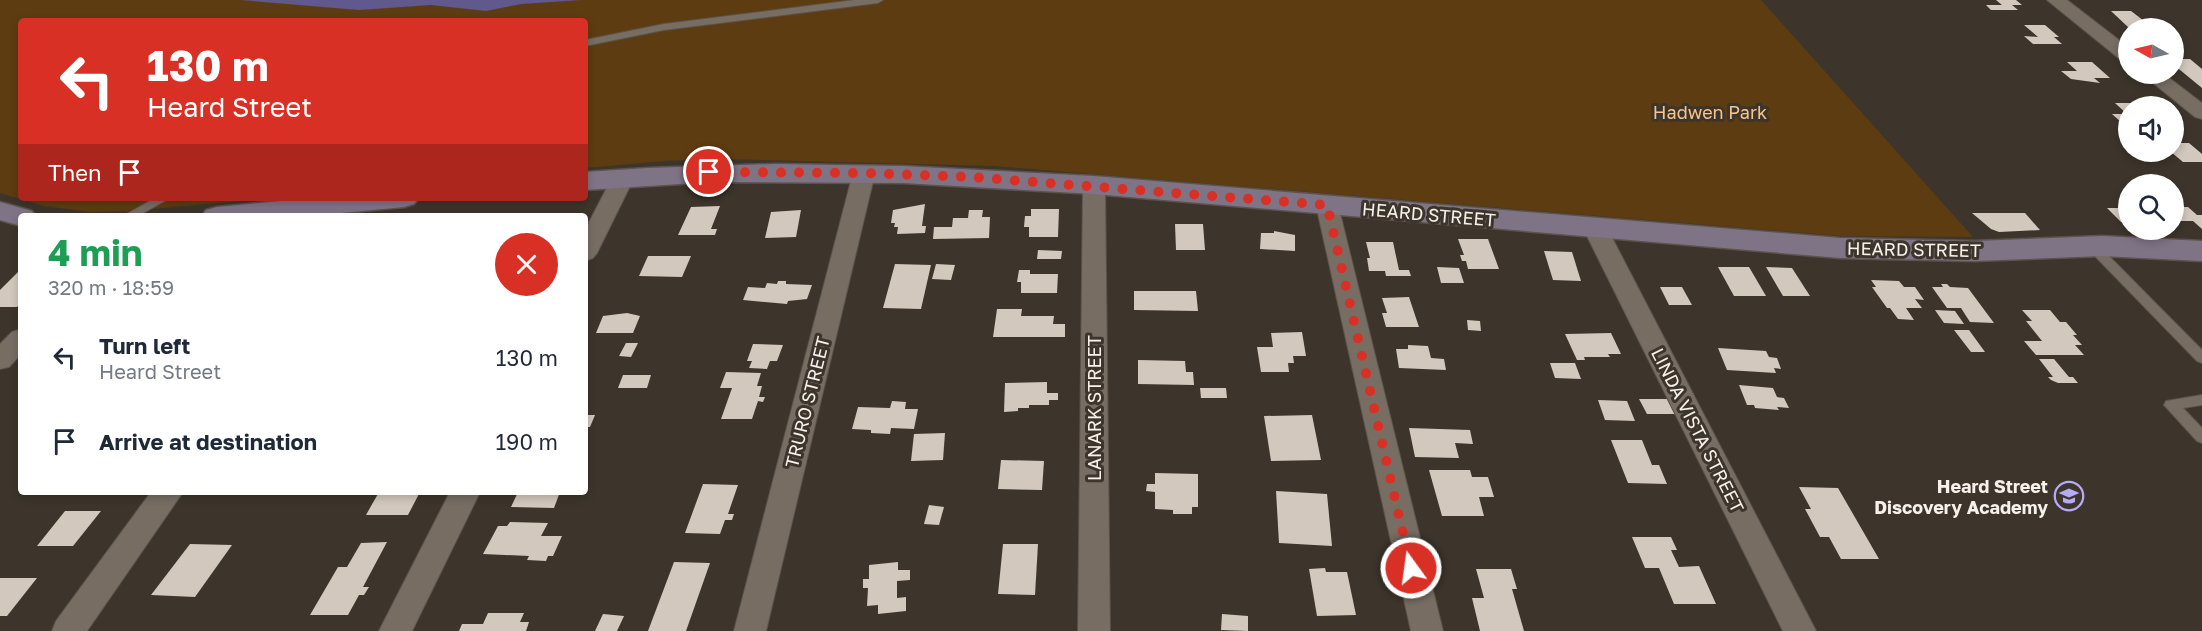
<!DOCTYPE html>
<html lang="en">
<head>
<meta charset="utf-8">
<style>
	:root { --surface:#fff; --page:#f6f6f7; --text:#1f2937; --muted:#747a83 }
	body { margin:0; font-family:"Golos Text",sans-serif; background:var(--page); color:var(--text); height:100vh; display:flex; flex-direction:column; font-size:22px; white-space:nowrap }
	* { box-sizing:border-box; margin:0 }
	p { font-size:20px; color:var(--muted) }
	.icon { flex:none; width:33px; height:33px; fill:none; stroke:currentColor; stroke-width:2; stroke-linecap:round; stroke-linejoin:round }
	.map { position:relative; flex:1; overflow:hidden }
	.drawer { position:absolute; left:18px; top:213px; width:570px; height:282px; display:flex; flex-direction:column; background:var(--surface); border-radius:6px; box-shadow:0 3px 9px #0003 }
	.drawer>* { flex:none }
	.hud { position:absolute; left:18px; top:18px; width:570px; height:183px; border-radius:6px; box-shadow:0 3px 9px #0003; background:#d93025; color:#fff; overflow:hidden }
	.needle { width:39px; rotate:278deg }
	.controls { position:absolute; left:2118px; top:18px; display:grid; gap:12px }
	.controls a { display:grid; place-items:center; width:66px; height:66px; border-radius:50%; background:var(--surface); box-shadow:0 3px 9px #0003; font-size:30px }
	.pin { position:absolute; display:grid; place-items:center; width:51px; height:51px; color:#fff; margin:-26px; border:3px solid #fff; border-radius:50%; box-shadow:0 2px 6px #0007 }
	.me { position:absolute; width:66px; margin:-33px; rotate:346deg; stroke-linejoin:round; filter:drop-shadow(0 0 4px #0008) }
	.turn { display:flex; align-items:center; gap:21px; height:126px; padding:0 30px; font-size:27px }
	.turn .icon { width:78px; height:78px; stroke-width:2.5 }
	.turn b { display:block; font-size:42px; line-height:51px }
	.then { display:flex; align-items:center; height:57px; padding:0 30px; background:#0003; gap:12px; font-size:22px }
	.round { display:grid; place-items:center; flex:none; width:63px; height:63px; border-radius:32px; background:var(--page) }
	.summary { display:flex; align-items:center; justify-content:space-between; height:102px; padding:0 30px }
	h1 { font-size:36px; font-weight:700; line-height:45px; color:#1e9e55 }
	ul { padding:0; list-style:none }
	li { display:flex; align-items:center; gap:18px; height:84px; padding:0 30px }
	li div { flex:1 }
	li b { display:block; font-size:22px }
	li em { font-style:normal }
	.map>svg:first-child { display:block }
	.green { fill:#5e3c11 }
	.water { fill:#61588d }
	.building { fill:#d3c8bd }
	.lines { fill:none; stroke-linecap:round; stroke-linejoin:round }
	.lane-casing { stroke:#5b534c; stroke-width:2 }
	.street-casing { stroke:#5b534c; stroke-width:2 }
	.secondary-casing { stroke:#5b534c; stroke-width:3 }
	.lane { fill:#776d63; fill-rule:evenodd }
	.street { fill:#776d63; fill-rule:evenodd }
	.secondary { fill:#7f7486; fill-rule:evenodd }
	.route { stroke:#d93025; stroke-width:10; stroke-dasharray:0 18 }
	.labels { text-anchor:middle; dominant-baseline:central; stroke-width:6; stroke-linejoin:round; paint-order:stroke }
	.park-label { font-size:18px; fill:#f7c48e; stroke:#3d352b }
	.street-label { font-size:18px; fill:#f7f1ec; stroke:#3d352b }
	.poi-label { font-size:18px; font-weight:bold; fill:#f7f1ec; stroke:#3d352b; text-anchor:end }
</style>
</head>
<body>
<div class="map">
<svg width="2202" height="631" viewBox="0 0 2202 631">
	<rect width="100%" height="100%" fill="#3d352b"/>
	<polygon class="green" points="0,0 1761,0 1973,237 1842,236 994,166 725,159 663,161 585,168 585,21 21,21 21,198 275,198 126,211 91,212 44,206 0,193"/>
	<polygon class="water" points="240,0 581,0 521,4 486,11 431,5 359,10"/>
	<g class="building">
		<polygon points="1996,0 2016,0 2022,5 2012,5 2018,10 1991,10 1986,5 2002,5"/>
		<polygon points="2111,11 2131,11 2152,27 2128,27"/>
		<polygon points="2024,25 2045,25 2059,37 2054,37 2062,44 2033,44 2024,36 2038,37"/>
		<polygon points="2174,59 2190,59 2202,69 2202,88 2174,65"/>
		<polygon points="2067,62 2092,62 2110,78 2094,78 2100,83 2071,79 2061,71 2077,71"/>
		<polygon points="2115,103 2142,103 2146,106 2128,106 2128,122 2121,122 2112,114 2127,114"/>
		<polygon points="2174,143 2189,143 2202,154 2202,162 2183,162 2171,152 2174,152"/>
		<polygon points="925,204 922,226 926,226 925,233 897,234 898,227 894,227 895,223 891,223 893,210"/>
		<polygon points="720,206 711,229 717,229 715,235 678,235 691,207"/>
		<polygon points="2174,207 2188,207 2197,215 2202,215 2202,229 2193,221 2176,221 2174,219"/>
		<polygon points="2107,208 2128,208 2128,222 2121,222"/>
		<polygon points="1031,209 1059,209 1058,237 1029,237 1029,227 1024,227 1025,216 1031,216"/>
		<polygon points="801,210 796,237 765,238 771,212"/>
		<polygon points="969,210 983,210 982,217 990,217 989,238 933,239 934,227 952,227 953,218 968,218"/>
		<polygon points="1972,213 2025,213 2040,230 1999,232 1991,229"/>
		<polygon points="1175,224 1203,224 1205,250 1176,250"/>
		<polygon points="1274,231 1295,235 1295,251 1260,249 1261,233 1274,233"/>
		<polygon points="1458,239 1488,239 1499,269 1468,269 1466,261 1462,261 1460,255 1464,255"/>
		<polygon points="1366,242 1393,242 1399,270 1409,270 1411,276 1386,276 1385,271 1369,271 1367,258 1370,258"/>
		<polygon points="1038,250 1062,251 1061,259 1037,259"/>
		<polygon points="1544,251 1572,252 1581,281 1553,280"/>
		<polygon points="648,256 691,256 682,277 639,276"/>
		<polygon points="895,264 931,265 921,309 883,308"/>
		<polygon points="936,264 955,265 951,280 932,279"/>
		<polygon points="1437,267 1459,268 1464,283 1441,283"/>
		<polygon points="1718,267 1749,267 1766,296 1734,296"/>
		<polygon points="1766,267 1792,268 1810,296 1783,296"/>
		<polygon points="21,269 21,303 17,307 0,307 0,290"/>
		<polygon points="1019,270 1030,270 1030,274 1058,274 1057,293 1021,293 1021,282 1017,282"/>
		<polygon points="1871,280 1899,281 1904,287 1915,287 1924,300 1915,299 1922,308 1906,308 1914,320 1898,319 1890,308 1887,308 1872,287 1876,287"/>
		<polygon points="778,281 786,281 786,284 812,285 807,299 788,301 787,304 743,300 748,287 765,288 767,283 777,284"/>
		<polygon points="1941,284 1947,284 1950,287 1968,288 1994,323 1970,322 1961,308 1947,308 1932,287 1943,287"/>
		<polygon points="1660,287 1682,287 1692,305 1669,305"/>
		<polygon points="1134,291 1196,291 1198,311 1134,310"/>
		<polygon points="1409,297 1419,327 1386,327 1382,313 1387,313 1382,298"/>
		<polygon points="997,309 1022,309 1021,316 1054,316 1053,324 1065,324 1065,337 993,337"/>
		<polygon points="1935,310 1955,311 1964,324 1944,323"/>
		<polygon points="2022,310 2050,310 2060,322 2066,322 2077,335 2073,335 2082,345 2075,345 2084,355 2036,355 2024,341 2042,341 2026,321 2032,321"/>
		<polygon points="627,313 640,316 633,333 596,333 603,316"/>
		<polygon points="1467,320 1480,321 1481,331 1468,330"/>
		<polygon points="1954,330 1969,330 1985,352 1971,352"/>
		<polygon points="1302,332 1306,356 1293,356 1294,363 1288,363 1289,372 1261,372 1257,347 1273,347 1271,333"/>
		<polygon points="1611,333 1621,354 1608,354 1610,357 1584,357 1585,360 1577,360 1565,334"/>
		<polygon points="626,343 638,343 631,357 619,356"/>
		<polygon points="753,344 783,345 777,361 770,361 767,369 749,368 752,361 747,361"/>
		<polygon points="1408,345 1428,346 1431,358 1444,359 1446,370 1399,368 1396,349 1408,349"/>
		<polygon points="1718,348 1766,351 1769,357 1777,358 1781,369 1774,368 1776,373 1727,370"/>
		<polygon points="2039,359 2054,359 2069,377 2073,377 2078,383 2058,383 2051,380 2048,377 2053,377"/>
		<polygon points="1138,360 1185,361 1186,372 1193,372 1194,385 1138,384"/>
		<polygon points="1550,363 1575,363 1581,379 1555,378"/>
		<polygon points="726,372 761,373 757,386 762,386 759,397 765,397 763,402 758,401 752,419 721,419 732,388 720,388"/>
		<polygon points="623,375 651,375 647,388 618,388"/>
		<polygon points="1047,382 1047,393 1058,393 1058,400 1049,400 1049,405 1029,405 1029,408 1018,408 1018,411 1004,412 1005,383"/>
		<polygon points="1739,385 1773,388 1777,397 1784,398 1789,408 1777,407 1779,410 1755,408 1754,405 1747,405"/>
		<polygon points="1200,388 1226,388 1227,398 1201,398"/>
		<polygon points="1639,399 1667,399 1675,414 1647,414"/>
		<polygon points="1598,400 1627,401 1635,421 1605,420"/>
		<polygon points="892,401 906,402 905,409 918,409 914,429 891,428 890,434 871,433 871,430 852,429 858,407 890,408"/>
		<polygon points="585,415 595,415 590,427 585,427"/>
		<polygon points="1312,415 1321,460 1271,461 1264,416"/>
		<polygon points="1409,428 1470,430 1473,444 1455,443 1459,458 1415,457"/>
		<polygon points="945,433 943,460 911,461 914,434"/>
		<polygon points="1611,440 1642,440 1652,465 1659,465 1667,484 1628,483"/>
		<polygon points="1001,460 1044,461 1042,490 998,489"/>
		<polygon points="1429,470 1470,470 1472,477 1488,477 1494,497 1479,497 1484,516 1442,516"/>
		<polygon points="1155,473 1198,474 1198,507 1192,507 1192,514 1173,514 1173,510 1155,509 1155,492 1146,491 1147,484 1155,484"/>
		<polygon points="703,484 738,485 728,514 734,514 732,520 725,520 720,534 685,533"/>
		<polygon points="1799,487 1838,488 1879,559 1841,559 1829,537 1820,537 1805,509 1811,509"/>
		<polygon points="1276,491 1327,494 1332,546 1279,543"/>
		<polygon points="379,492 420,492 408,515 366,515"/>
		<polygon points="518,492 560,492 554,508 511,507"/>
		<polygon points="929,505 944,507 939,525 924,524"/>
		<polygon points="65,511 101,511 73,546 37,546"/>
		<polygon points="510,522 548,523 541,536 562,536 553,556 548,556 546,561 527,560 529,556 483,554 498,526 507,526"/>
		<polygon points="1632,537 1671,537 1677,550 1671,550 1679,567 1699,566 1716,604 1674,604 1659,568 1645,568"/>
		<polygon points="387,542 363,587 369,587 364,595 359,595 348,615 310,615 338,567 347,567 361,543"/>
		<polygon points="190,544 232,545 195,597 151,595"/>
		<polygon points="1003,544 1038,544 1035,595 998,594"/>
		<polygon points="674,562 710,563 686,631 648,631"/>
		<polygon points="898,562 898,570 910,570 910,580 897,581 897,598 906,597 906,611 878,614 878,605 867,606 868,588 863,588 863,579 869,579 869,565"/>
		<polygon points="1325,568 1326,572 1347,572 1356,615 1317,616 1309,569"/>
		<polygon points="1476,569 1511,569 1517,589 1512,589 1524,631 1480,631 1472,598 1484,598"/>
		<polygon points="0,578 37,578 7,616 0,616"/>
		<polygon points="488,613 524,613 520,622 529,622 526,631 459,631 462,624 483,624"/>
		<polygon points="603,614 624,616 617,631 595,631"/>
		<polygon points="1222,614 1248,616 1248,631 1221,630"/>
	</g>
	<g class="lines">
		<g class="lane-casing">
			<g id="lane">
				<polygon points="855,0 883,0 878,3 664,30 585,46 585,40 664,24"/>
				<polygon points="155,198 170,198 138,216 123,216"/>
				<polygon points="2092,242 2096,243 2202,350 2202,363 2197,361 2088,249 2086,246 2088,243"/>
				<polygon points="2202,395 2202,405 2183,408 2202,428 2202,443 2197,441 2164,405 2166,401"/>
			</g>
		</g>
		<g class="street-casing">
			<g id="street">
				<polygon points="2047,0 2067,0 2128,47 2128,62 2121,60"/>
				<polygon points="2142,74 2164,74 2202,103 2202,119 2195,117"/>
				<polygon points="864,166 872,168 875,173 766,631 734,631 853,173 856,168"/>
				<polygon points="623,171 631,173 634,178 597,253 593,258 585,261 585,230 612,178 615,173"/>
				<polygon points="1094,178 1102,180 1105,185 1110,631 1078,631 1083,185 1086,180"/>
				<polygon points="1327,198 1335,200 1338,205 1443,631 1411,631 1316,205 1319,200"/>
				<polygon points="1595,221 1603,223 1607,228 1816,631 1783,631 1583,228 1587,223"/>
				<polygon points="21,329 21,354 9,367 0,369 0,344 12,332"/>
				<polygon points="151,492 183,492 87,631 52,631 56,621"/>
				<polygon points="450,492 480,492 412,631 379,631"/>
			</g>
		</g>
		<g class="secondary-casing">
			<g id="secondary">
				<polygon points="775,164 903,166 1094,176 1840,238 1975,241 2102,236 2202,241 2202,261 2102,256 1975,261 1840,258 1094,194 903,183 712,182 585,190 585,172 648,168"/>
				<polygon points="311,198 419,198 414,204 404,207 310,216 202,216 206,210 217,207"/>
				<polygon points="0,202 32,211 35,216 21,216 21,226 0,220"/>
			</g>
		</g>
		<use href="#lane" class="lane"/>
		<use href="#street" class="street"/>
		<use href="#secondary" class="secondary"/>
	</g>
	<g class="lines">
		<polyline class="route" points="709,172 864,173 971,177 1327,205 1411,568"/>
	</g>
	<defs>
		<g id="school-ring" transform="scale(1.5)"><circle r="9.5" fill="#3d352b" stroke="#b7abf7" stroke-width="1.5"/><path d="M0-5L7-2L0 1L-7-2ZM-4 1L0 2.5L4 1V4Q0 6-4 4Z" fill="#b7abf7"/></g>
	</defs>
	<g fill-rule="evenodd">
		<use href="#school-ring" x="2069" y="496"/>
	</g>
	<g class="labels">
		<g class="park-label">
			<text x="1710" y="112">Hadwen Park</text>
		</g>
		<g class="street-label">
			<text transform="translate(1429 214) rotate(5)">HEARD STREET</text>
			<text transform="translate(1914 249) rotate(1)">HEARD STREET</text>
			<text transform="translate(807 402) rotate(-76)">TRURO STREET</text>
			<text transform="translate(1094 408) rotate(-90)">LANARK STREET</text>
			<text transform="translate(1698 430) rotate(63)">LINDA VISTA STREET</text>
		</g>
		<g class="poi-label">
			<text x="2048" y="486">Heard Street<tspan x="2048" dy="21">Discovery Academy</tspan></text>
		</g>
	</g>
</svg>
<div class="controls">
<a><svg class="needle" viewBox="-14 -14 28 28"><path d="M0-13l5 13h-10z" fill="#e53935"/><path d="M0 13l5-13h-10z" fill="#747a83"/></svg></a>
<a><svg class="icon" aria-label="sound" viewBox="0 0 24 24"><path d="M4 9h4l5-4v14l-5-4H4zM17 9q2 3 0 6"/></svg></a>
<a><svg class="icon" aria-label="search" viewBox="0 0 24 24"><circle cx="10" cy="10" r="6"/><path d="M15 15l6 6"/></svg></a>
</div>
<div class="pin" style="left:709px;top:172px;background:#d93025"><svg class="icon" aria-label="arrive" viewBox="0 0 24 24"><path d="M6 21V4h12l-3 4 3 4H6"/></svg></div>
<svg class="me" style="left:1411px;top:568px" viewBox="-20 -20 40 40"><circle r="17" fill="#d93025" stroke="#fff" stroke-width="3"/><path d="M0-11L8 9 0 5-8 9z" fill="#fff"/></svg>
<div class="hud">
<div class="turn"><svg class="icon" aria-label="left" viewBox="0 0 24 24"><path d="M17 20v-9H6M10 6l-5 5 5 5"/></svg><div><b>130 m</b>Heard Street</div></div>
<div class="then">Then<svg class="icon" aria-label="arrive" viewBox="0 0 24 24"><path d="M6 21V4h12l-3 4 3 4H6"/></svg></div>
</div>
<section class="drawer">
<div class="summary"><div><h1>4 min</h1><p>320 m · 18:59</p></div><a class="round" style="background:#d93025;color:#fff"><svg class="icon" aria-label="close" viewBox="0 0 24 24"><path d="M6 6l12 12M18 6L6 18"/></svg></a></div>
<ul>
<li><svg class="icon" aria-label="left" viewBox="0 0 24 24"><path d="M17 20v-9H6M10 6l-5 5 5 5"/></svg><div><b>Turn left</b><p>Heard Street</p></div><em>130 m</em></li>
<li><svg class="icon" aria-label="arrive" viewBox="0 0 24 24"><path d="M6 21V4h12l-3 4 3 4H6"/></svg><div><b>Arrive at destination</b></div><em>190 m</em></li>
</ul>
</section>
</div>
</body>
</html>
